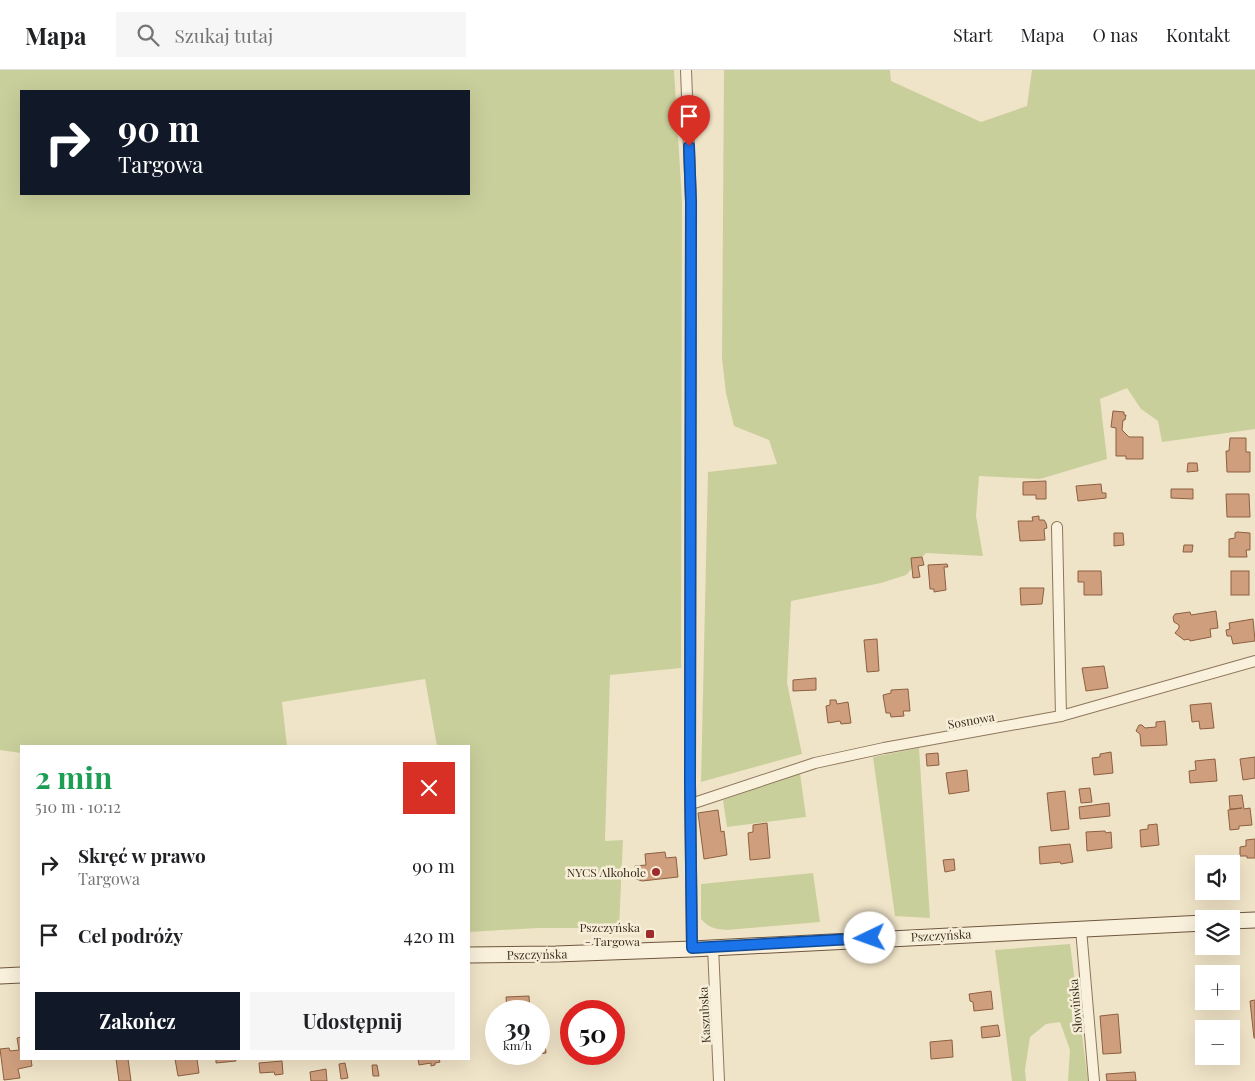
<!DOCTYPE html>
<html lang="pl">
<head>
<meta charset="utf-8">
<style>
	:root { --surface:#fff; --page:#f6f6f6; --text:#202124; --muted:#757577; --line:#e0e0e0; --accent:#111827 }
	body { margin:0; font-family:"Playfair Display",serif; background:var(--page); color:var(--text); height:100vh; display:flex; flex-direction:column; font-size:19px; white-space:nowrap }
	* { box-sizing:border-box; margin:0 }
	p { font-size:16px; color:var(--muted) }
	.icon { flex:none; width:28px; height:28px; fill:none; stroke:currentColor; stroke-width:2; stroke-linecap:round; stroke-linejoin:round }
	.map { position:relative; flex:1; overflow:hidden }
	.details { position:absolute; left:20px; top:675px; width:450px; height:315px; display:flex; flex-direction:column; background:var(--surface); border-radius:0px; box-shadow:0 5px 20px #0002 }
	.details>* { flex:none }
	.banner { position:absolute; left:20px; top:20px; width:450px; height:105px; border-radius:0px; box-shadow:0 5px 20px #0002; background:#111827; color:#fff; overflow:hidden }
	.controls { position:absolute; left:1195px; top:785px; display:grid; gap:10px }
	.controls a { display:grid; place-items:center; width:45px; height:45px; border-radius:0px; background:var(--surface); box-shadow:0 5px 20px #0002; font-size:25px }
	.speed { position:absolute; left:485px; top:930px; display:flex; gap:10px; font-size:25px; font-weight:700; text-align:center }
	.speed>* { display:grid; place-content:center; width:65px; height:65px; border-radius:50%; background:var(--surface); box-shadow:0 5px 20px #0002; line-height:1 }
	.speed small { font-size:12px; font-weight:400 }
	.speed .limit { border:8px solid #d22; background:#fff; color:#111 }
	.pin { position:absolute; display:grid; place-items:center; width:42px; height:42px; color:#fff; margin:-51px -21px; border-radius:50% 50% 50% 0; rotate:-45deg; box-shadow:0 0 5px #0007 }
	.pin .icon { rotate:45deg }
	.me { position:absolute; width:55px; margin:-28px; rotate:267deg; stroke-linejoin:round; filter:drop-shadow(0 0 4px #0008) }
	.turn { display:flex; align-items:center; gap:18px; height:105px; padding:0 15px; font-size:22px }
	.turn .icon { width:65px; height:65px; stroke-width:2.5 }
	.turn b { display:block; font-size:35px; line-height:42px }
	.round { display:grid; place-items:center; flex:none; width:52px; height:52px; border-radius:0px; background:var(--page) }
	.overview { display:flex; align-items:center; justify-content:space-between; height:85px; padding:0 15px }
	h1 { font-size:30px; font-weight:700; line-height:38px; color:#1e9e55 }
	.button { display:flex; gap:10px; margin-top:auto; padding:10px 15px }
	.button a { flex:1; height:58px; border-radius:0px; background:var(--accent); color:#fff; font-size:20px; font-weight:700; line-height:58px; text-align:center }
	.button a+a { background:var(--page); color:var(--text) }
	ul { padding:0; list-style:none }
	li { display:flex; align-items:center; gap:15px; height:70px; padding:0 15px }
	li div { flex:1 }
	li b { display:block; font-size:19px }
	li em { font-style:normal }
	header { display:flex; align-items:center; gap:30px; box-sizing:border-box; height:70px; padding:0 25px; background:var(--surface); border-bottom:1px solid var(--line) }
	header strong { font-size:24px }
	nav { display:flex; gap:28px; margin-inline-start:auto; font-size:18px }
	.search { width:350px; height:45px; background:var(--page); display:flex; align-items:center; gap:12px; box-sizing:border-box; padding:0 18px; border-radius:0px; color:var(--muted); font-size:19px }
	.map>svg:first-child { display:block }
	.green { fill:#c9cf9b; fill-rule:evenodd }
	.building { fill:#cf9f7d; stroke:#8d5f41 }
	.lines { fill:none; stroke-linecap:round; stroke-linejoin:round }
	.street-casing { stroke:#8d765c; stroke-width:12 }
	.secondary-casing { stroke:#6f573f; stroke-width:17 }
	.street { stroke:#faf1dc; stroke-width:10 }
	.secondary { stroke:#faf1dc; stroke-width:15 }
	.route-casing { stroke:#114b97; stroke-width:12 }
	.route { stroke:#1a73e8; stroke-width:9 }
	.poi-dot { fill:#9e2a2b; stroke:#f7eed8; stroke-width:2 }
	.labels { text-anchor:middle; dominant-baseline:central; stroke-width:5; stroke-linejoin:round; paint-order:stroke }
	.street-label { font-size:12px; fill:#3d2e20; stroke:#f7eed8 }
	.poi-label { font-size:12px; fill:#3d2e20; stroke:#f7eed8; text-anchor:end }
</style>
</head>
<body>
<header>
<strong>Mapa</strong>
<div class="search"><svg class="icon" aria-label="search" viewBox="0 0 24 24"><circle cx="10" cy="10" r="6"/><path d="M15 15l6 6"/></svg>Szukaj tutaj</div>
<nav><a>Start</a><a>Mapa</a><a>O nas</a><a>Kontakt</a></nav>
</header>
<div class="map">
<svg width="1255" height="1011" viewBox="0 0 1255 1011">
	<rect width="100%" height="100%" fill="#f0e4c8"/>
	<g class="green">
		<path d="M0,0H674L682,131L681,598L610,605L605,771L623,770L619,858H538L469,862V676H437L425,609L282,632L287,676H21V683L0,680ZM469,21V124H21V21Z"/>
		<polygon points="724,0 890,0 891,11 981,52 1027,36 1032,0 1255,0 1255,359 1162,372 1158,351 1141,339 1127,318 1100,329 1107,389 1040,409 979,406 976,446 983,486 926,483 906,505 881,513 791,531 787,613 802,684 701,712 708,402 777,394 769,370 734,356 726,323 722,289"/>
		<polygon points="919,678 930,848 895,846 873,687"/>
		<polygon points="800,703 806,747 727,757 723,730"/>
		<path d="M813,803L820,852L727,860C715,859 709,858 701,849V814Z"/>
		<polygon points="1070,874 1088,1011 1068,1011 1070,980 1060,952 1046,954 1030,967 1025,1000 1026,1011 1012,1011 995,880"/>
	</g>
	<g class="building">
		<polygon points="1113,341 1124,342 1124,345 1126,345 1125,350 1123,350 1122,360 1129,367 1143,367 1143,389 1126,389 1126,386 1116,386 1116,358 1111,357"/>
		<polygon points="1230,368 1246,368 1246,382 1250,382 1250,402 1227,402 1226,381 1229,381"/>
		<polygon points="1188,393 1197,393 1198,401 1187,402"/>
		<polygon points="1046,411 1046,429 1036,429 1036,425 1023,425 1023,412"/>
		<polygon points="1101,414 1102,423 1106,423 1106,428 1078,431 1076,416"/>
		<polygon points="1171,419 1193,419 1193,429 1171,428"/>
		<polygon points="1226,424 1249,424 1250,447 1227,447"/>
		<polygon points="1039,446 1039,450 1044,450 1046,453 1047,458 1044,459 1045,470 1020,471 1018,451 1033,451 1032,447"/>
		<polygon points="1237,462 1250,463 1250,480 1246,480 1247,487 1229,487 1229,469 1235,468 1235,463"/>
		<polygon points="1114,463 1123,463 1124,475 1114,476"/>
		<polygon points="1184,475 1193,475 1192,482 1183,482"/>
		<polygon points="922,487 924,495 918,496 920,507 913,508 911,488"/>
		<polygon points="947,494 948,497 944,497 946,520 934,522 934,519 930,519 928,495"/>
		<polygon points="1078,501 1101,501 1102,525 1084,525 1084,512 1078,512"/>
		<rect x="1231" y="501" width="18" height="24"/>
		<polygon points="1020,518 1044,518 1042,534 1021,535"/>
		<polygon points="1216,541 1218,558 1210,559 1211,567 1190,571 1189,569 1184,570 1175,563 1179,558 1179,555 1174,552 1173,547 1175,544 1190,542 1191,545"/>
		<polygon points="1253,549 1255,571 1233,574 1231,566 1227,566 1226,560 1230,559 1229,553"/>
		<polygon points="877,569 879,601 867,602 864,570"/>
		<polygon points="1104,596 1108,618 1086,621 1082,598"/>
		<polygon points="816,608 816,620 793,621 793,610"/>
		<polygon points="908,619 910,641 903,641 904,646 891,647 890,643 886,643 883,625 891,623 891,620"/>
		<polygon points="830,630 836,630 837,634 848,632 851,653 841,654 840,651 828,653 826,636 830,635"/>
		<polygon points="1211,633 1214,658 1200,659 1199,651 1192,652 1190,635"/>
		<polygon points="1165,651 1167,675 1141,676 1140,664 1136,661 1139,655 1142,655 1145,658 1156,657 1156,652"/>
		<polygon points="1111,682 1113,703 1094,705 1092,688 1100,687 1100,684"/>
		<polygon points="938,683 939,695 927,696 926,684"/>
		<polygon points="1255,687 1255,708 1243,710 1240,689"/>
		<polygon points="1215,689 1217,711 1190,713 1189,701 1196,700 1195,691"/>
		<polygon points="967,700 969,721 949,724 946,703"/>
		<polygon points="1090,718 1092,732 1081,733 1079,719"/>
		<polygon points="1065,721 1069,759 1051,761 1047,723"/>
		<polygon points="1242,725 1244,739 1250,738 1252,755 1239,756 1239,759 1230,760 1228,740 1242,738 1230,739 1229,726"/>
		<polygon points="1109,733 1110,746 1080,749 1079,737"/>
		<polygon points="718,740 721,762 724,761 727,785 704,789 698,743"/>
		<polygon points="767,753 770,788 750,790 748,763 753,762 753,755"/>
		<polygon points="1157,754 1159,775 1141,777 1140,760 1148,759 1148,755"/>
		<polygon points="1105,761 1106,763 1111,762 1112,778 1087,781 1086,762"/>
		<polygon points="1255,769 1255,788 1247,788 1247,786 1240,786 1240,777 1246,776 1246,770"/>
		<polygon points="1070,774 1073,792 1061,794 1060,792 1040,794 1039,777"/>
		<polygon points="665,782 666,788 676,787 678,807 642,811 636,809 635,796 646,795 645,784"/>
		<polygon points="954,789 955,800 945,802 943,790"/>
		<polygon points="991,921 993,939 974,941 973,932 970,931 969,924"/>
		<polygon points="529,926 530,941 507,941 506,927"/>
		<polygon points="1255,930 1255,968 1254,968 1250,931"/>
		<polygon points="1118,944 1121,983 1103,984 1100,946"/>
		<polygon points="998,955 1000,966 982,968 981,957"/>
		<polygon points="544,965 546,983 517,987 516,984 539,984 539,966"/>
		<polygon points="21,967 21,989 31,989 32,996 18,999 20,1008 4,1010 0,979 9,978 10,981 19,980 17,968"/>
		<polygon points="952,970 953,987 931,989 930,972"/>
		<polygon points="116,989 128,989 131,1011 119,1011"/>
		<polygon points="175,989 197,989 199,1003 178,1006"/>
		<polygon points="216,989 235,989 236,991 216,993"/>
		<polygon points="418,989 439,989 440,992 435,993 435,995 431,996 431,993 419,995"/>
		<polygon points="282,991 283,1004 275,1005 274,1002 260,1003 259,993"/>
		<polygon points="345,993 348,1008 341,1009 339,994"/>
		<polygon points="372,995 377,995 379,1006 373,1006"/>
		<polygon points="326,999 327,1011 311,1011 310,1002"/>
		<polygon points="1135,1002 1136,1011 1107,1011 1106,1004"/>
	</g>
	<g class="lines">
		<g class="street-casing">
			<g id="street">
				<polyline points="686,0 691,132 690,714 692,879"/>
				<polyline points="1057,457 1061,646"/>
				<polyline points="691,734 815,693 884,678 1061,646 1255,591"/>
				<polyline points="1081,859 1094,1011"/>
				<polyline points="713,877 719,1011"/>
			</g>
		</g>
		<g class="secondary-casing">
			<g id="secondary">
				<polyline points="1231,851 1255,850"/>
				<polyline points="469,885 556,884 692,879 1204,853"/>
				<polyline points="0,906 21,905"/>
			</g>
		</g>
		<use href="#street" class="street"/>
		<use href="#secondary" class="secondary"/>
	</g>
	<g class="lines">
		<g class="route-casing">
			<polyline id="route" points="689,76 691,132 690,714 692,878 870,868"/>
		</g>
		<use href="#route" class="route"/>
	</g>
	<g class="poi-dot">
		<circle cx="656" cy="802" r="5"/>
		<rect x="645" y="859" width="10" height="10" rx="2.5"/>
	</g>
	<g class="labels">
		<g class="street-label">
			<text transform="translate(971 650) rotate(-10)">Sosnowa</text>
			<text transform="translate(941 865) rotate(-3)">Pszczyńska</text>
			<text transform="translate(537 884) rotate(-1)">Pszczyńska</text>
			<text transform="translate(1075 936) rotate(-95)">Słowińska</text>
			<text transform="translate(704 945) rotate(-93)">Kaszubska</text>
		</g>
		<g class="poi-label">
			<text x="646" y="802">NYCS Alkohole</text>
			<text x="640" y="857">Pszczyńska<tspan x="640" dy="14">- Targowa</tspan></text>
		</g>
	</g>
</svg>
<div class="controls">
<a><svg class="icon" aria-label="sound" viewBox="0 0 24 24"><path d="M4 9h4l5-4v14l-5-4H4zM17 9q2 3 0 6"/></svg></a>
<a><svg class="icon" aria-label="layers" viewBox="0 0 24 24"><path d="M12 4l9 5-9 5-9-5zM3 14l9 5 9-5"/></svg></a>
<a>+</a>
<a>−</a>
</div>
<div class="speed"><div>39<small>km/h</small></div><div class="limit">50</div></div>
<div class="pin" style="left:689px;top:76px;background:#d93025"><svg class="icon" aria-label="arrive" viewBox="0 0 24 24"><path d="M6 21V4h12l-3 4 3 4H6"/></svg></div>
<svg class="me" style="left:870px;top:868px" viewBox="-20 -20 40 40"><circle r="19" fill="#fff"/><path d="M0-13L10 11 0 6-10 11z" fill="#1a73e8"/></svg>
<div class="banner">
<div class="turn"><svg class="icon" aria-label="right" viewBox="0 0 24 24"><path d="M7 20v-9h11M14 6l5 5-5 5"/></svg><div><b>90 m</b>Targowa</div></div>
</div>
<section class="details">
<div class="overview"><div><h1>2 min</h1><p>510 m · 10:12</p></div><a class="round" style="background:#d93025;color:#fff"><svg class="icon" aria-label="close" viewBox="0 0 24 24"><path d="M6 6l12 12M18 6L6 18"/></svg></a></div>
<ul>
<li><svg class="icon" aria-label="right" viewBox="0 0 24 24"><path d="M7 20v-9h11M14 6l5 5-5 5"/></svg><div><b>Skręć w prawo</b><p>Targowa</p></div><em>90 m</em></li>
<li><svg class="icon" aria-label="arrive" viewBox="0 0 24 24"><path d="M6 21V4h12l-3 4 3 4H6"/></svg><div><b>Cel podróży</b></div><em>420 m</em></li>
</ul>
<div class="button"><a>Zakończ</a><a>Udostępnij</a></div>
</section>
</div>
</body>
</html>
